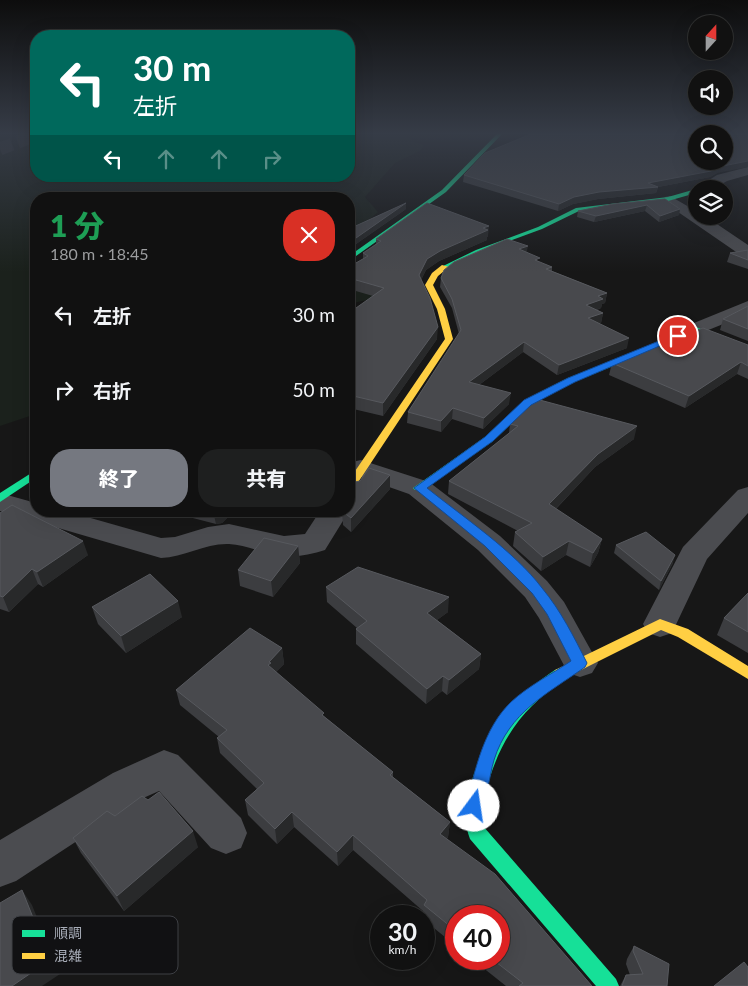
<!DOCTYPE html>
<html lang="ja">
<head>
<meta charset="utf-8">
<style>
	:root { --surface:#111; --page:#1e1f1f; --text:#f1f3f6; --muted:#9c9d9f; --line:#303131; --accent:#757880 }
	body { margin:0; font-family:Lato,"Noto Sans JP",sans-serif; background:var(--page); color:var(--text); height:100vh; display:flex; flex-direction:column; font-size:19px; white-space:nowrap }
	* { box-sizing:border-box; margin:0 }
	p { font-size:16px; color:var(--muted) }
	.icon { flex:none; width:28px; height:28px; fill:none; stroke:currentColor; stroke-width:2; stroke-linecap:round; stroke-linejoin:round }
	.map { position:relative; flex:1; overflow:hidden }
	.details { position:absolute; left:30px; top:192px; width:325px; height:325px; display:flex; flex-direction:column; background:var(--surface); border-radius:20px; box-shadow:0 5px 20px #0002,0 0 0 1px var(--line) }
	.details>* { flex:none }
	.hud { position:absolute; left:30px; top:30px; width:325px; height:152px; border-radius:20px; box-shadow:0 5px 20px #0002,0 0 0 1px var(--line); background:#00695c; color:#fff; overflow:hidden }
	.needle { width:32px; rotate:21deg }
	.buttons { position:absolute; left:688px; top:15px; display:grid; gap:10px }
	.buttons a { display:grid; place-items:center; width:45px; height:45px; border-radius:50%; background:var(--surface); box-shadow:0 5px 20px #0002,0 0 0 1px var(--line); font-size:25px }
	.speed { position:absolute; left:370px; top:905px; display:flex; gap:10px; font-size:25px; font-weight:700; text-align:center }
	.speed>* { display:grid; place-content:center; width:65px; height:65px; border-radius:50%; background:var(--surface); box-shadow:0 5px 20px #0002,0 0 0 1px var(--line); line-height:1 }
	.speed small { font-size:12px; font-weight:400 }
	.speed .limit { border:8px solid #d22; background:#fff; color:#111 }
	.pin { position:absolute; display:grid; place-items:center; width:42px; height:42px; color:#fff; margin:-21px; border:2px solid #fff; border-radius:50%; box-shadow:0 1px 5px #0007 }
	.me { position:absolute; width:55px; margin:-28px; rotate:14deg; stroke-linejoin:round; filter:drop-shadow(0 0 4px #0008) }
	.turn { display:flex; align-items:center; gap:18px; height:105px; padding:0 20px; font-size:22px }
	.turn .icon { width:65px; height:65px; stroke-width:2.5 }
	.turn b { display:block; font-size:35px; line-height:42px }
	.lanes { display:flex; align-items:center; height:48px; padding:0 20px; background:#0003; justify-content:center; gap:25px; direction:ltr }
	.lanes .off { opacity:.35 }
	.round { display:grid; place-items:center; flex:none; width:52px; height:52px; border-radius:20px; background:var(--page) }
	.headline { display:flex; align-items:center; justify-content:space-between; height:85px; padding:0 20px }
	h1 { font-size:30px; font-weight:800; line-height:38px; color:#1e9e55 }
	.cta { display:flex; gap:10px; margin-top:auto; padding:10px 20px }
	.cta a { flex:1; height:58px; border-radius:20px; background:var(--accent); color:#fff; font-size:20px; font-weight:800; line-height:58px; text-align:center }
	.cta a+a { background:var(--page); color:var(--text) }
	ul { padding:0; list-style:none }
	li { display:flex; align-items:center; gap:15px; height:75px; padding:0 20px }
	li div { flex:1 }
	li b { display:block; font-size:19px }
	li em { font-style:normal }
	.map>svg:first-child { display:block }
	.green { fill:#1b211c }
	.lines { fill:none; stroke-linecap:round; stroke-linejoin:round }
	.highway-tunnel { stroke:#343537; stroke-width:13; stroke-dasharray:13 6; stroke-linecap:butt }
	.street { fill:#4b4c50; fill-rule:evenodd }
	.fast { fill:#16e098; fill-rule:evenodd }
	.slow { fill:#ffcf43; fill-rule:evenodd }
	.wall { fill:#3c3d40 }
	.shaded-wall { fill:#28292a }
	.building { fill:#48494d; stroke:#57595e }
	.route { fill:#1a73e8; stroke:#114b97 }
	.key { fill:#111113; stroke:#3e4045; stroke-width:1 }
	.key-label { font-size:14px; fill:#a8adb8 }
</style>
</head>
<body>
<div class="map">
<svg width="748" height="986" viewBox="0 0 748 986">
	<rect width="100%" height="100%" fill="#171717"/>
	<g class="green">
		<polygon points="0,134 36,134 36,176 349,176 349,134 405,134 412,141 424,145 420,151 395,163 365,197 378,212 365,223 349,229 349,199 36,199 36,414 0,426"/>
		<polygon points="392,283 367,300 349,304 349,289"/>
	</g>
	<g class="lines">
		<polyline class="highway-tunnel" points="0,149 36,135"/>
		<g class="street">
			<polygon points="748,167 748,175 727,181 713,189 695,189 717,175"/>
			<polygon points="670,196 696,211 696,216 705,216 748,245 748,257 742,256 665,203 663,200 665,197"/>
			<polygon points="748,301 748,314 696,335 689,333 686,329 689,325"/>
			<polygon points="361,460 429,482 500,536 547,581 564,602 598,663 592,673 580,677 568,673 539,618 525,597 478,550 409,494 352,474 349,469 352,462"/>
			<polygon points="748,487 748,513 707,559 672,633 660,637 648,633 643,624 683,547 738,490"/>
			<path d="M0,493L36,503V511H66L161,538L175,537L208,527L229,524L284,536L305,534L320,511H349L325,550C312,554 295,558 282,556C265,554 247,545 229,544C206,543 184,557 161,558L0,511Z"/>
			<polygon points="164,750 178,755 241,818 247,833 241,848 226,854 211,848 159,791 141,799 16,881 0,887 0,840 113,773"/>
		</g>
		<g class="fast">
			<polygon points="497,134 502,134 446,192 349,261 349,256 442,190"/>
			<polygon points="696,189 696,193 668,201 579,211 542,229 480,252 448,269 441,267 476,250 538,227 576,208 668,197"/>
			<polygon points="696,327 748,348 748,354 696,332 574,382 531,404 493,441 423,490 415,490 413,488 485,437 525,400 568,378"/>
			<polygon points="36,470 36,478 0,502 0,493"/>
			<path d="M560,668L565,670L567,674L565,678C527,706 505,731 490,777C485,793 482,809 483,826L616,979L619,986H596L470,839C454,801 488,733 513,704C525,691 540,680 555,670Z"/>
		</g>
		<g class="slow">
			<polygon points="442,265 449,267 438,276 433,285 445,309 453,339 353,490 349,491 349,480 445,339 437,309 425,285 432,273"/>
			<polygon points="660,619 688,629 748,666 748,679 678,637 661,630 565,678 560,680 555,678 553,674 555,670"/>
		</g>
	</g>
	<g class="wall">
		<polygon points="717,173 710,177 658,187 656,193 598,199 573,204 558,211 463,182 464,175"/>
		<polygon points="665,199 680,209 679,215 659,222 645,211 594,222 577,217 578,211"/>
		<polygon points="406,209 356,244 349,242 349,229"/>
		<polygon points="488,236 487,237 487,240 439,261 426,270 421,280 437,339 383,416 349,408 349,313 373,296 349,289 349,267 363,259 363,253 376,244 376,239"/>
		<polygon points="748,250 748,269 727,262 730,253"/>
		<polygon points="527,252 539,262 552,267 552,271 607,293 605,303 602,304 601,308 597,310 603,313 601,323 599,323 627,348 557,375 523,352 479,385 509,404 483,429 452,419 441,432 407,423 408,412 459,334 452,308 440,287 441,278"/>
		<polygon points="748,306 748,341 720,330 723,319"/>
		<polygon points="748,345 748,379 737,374 685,408 609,375 612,363"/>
		<polygon points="510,424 634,439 595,467 556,509 602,539 598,553 590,567 566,555 541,571 513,546 515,532 518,531 448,494 449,481 509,433"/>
		<polygon points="349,483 390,489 351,532 343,525 342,511 349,511"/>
		<polygon points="184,511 242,511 227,518 222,523 216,524 185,516"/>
		<polygon points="0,513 88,555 43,587 38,584 9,612 0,609"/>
		<polygon points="616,545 673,563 659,590 614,553"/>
		<polygon points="298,546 300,563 273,597 240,586 238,570"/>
		<polygon points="326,587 448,612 437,620 481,654 479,669 447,695 442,691 426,704 356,644 356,629 357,628 327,602"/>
		<polygon points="748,593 748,653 717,635 724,618"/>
		<polygon points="92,607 182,617 126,653 98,624"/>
		<polygon points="282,648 284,664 276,672 325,717 393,772 393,777 450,822 448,837 447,839 592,986 506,986 472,959 499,959 456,916 456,946 424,920 424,916 423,916 423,911 353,850 338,866 294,827 277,844 248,815 245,800 257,789 220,753 217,738 219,737 180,705 176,690"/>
		<polygon points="115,816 198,847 124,911 81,853 73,838"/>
		<polygon points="634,946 667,986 620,986 626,975 630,975 626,964 627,959"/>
	</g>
	<g class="shaded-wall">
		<polygon points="748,161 748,167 717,173 710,177 658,187 656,193 598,199 573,204 558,211 559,204 574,197 648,183"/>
		<polygon points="406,203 406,209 356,244 356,238"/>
		<polygon points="647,205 645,211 594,222 596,216"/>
		<polygon points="680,209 679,215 659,222 660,216"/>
		<polygon points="489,226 488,236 487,237 487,240 439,261 426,270 418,286 419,275 427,259 440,251 483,228"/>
		<polygon points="528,246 526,255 519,249"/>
		<polygon points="607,293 605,303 602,304 601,308 584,314 586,305 598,296"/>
		<polygon points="603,313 601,323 586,328 588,318"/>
		<polygon points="438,327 437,339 383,416 383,403"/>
		<polygon points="629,338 627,348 557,375 559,365"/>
		<polygon points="524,342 523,352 468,393 469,382"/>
		<polygon points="741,362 737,374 685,408 689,396"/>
		<polygon points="511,393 509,404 483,429 484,418"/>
		<polygon points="453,408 452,419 441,432 441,421"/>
		<polygon points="637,426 634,439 595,467 547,518 549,504 598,454"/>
		<polygon points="352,446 353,460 349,466 349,451"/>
		<polygon points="390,475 390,489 351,532 351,518"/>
		<polygon points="213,511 242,511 227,518 222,523 216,524"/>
		<polygon points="602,539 598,553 590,567 593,553"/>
		<polygon points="83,541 88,555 43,587 37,572"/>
		<polygon points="569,541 566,555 541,571 543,557"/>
		<polygon points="298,546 300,563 273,597 271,581"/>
		<polygon points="675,555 673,563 659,590 661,581"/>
		<polygon points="32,569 38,584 9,612 3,597"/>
		<polygon points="449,597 448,612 426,628 427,613"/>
		<polygon points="178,601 182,617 126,653 121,636"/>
		<polygon points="282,648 284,664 273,675 268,665 269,662"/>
		<polygon points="481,654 479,669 447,695 449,680"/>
		<polygon points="443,676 442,691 426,704 427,689"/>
		<polygon points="292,812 294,827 277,844 275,829"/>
		<polygon points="450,822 448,837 439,848 440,834"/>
		<polygon points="193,831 198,847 124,911 117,896"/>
		<polygon points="353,835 353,850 338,866 337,852"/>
		<polygon points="22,890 32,905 60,974 42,986 12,986"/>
	</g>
	<g class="building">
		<polygon points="531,134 686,134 696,139 696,161 724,161 724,134 748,134 748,161 718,167 711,171 648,183 658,187 599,192 574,197 559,204 464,175 485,153"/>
		<polygon points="665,199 680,209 660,216 647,205 596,216 578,211 613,204"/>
		<polygon points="406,203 356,238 349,236 349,229"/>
		<polygon points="427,203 489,226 483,228 488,230 440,251 427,259 419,275 430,298 438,327 383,403 349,395 349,313 384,288 349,278 349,267 368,256 363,253 381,241 376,239"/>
		<polygon points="507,239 528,246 519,249 540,258 535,260 552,267 546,269 607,293 598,296 603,299 586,305 603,313 588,318 629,338 559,365 524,342 469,382 511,393 484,418 453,408 441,421 408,412 461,330 452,299 441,278 444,270 454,262"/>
		<polygon points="748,250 748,260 730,253"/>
		<polygon points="748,306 748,329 723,319"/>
		<polygon points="703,328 748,345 748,366 741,362 689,396 612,363"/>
		<polygon points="536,399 637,426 598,454 549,504 602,539 593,553 569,541 543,557 515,532 532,523 449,481 518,426 510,424"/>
		<polygon points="349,445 352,446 349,451"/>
		<polygon points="369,468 390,475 351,518 342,511 349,511 349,498 350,496 349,496 349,483 360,481"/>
		<polygon points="12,505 83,541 37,572 32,569 3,597 0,596 0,513"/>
		<polygon points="646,532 675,555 661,581 616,545"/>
		<polygon points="264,538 298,546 271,581 238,570"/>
		<polygon points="358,567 449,597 427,613 481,654 449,680 443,676 427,689 356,629 367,621 326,587"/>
		<polygon points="150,574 178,601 121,636 92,607"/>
		<polygon points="748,593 748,632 724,618"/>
		<polygon points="250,628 282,648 269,662 271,663 268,665 324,713 322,715 393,772 390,775 450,822 440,834 495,874 592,986 519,986 523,983 492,959 499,959 499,916 456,916 456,931 424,905 427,900 353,835 337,852 292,812 275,829 245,800 264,783 217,738 227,730 176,690"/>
		<polygon points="159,792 193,831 117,896 73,838 107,811 115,816 142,796 148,800"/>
		<polygon points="22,890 50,960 12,986 0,986 0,903"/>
		<polygon points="634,946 669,964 667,986 622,986 626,975 643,974 633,951"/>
		<polygon points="744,962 748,967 748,986 714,986"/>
	</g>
	<linearGradient id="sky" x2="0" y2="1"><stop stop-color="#0d0d0d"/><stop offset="0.49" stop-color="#363c47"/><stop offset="1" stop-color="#363c47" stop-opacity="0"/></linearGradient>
	<rect width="748" height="272" fill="url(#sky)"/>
	<path class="route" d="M676,334L683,336L575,382L531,405L493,441L427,488C463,517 514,551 542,588C561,611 574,637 587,663L585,667C547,694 509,712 494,760C489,777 488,796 480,812L474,815L468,812L466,806C475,771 483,729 511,702C528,686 552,674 571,661L547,614L532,593L485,546L414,488L485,437L524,400L568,378Z"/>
	<rect x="12" y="916" width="166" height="58" rx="8" class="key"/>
	<rect x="22" y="930" width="23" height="7" fill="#16e098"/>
	<rect x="22" y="953" width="23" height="6" fill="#ffcf43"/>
	<g class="key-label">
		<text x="54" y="938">順調</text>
		<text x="54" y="961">混雑</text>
	</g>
</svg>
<div class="buttons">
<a><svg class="needle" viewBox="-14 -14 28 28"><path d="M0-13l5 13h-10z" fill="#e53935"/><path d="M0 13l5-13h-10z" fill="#9c9d9f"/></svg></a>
<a><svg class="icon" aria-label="sound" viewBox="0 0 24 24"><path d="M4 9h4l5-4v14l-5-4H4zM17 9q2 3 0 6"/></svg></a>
<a><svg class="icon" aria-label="search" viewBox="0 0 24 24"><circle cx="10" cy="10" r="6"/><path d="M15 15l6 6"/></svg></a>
<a><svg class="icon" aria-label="layers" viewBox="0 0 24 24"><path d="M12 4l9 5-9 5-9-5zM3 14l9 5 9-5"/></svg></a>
</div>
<div class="speed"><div>30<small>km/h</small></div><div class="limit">40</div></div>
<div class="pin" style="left:678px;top:336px;background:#d93025"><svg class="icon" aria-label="arrive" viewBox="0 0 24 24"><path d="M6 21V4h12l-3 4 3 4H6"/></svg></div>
<svg class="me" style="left:474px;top:806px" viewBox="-20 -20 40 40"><circle r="19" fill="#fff"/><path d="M0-13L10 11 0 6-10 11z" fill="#1a73e8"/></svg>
<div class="hud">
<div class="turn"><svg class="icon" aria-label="left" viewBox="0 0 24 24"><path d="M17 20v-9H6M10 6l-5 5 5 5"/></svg><div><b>30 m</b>左折</div></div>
<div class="lanes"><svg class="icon" aria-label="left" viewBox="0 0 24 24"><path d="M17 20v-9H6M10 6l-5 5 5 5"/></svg><svg class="icon off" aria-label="ahead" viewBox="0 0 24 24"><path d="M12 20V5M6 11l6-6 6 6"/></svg><svg class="icon off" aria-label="ahead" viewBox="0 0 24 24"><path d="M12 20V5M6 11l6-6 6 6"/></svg><svg class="icon off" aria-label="right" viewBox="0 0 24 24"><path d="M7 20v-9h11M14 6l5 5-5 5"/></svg></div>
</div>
<section class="details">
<div class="headline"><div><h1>1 分</h1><p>180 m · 18:45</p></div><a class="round" style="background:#d93025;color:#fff"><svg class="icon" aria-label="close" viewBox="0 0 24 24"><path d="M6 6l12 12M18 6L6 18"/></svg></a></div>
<ul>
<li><svg class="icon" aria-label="left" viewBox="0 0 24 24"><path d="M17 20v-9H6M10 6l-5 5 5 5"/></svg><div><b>左折</b></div><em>30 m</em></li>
<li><svg class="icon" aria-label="right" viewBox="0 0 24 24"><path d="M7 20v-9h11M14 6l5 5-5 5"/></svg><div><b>右折</b></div><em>50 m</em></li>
</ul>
<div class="cta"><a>終了</a><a>共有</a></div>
</section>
</div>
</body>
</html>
